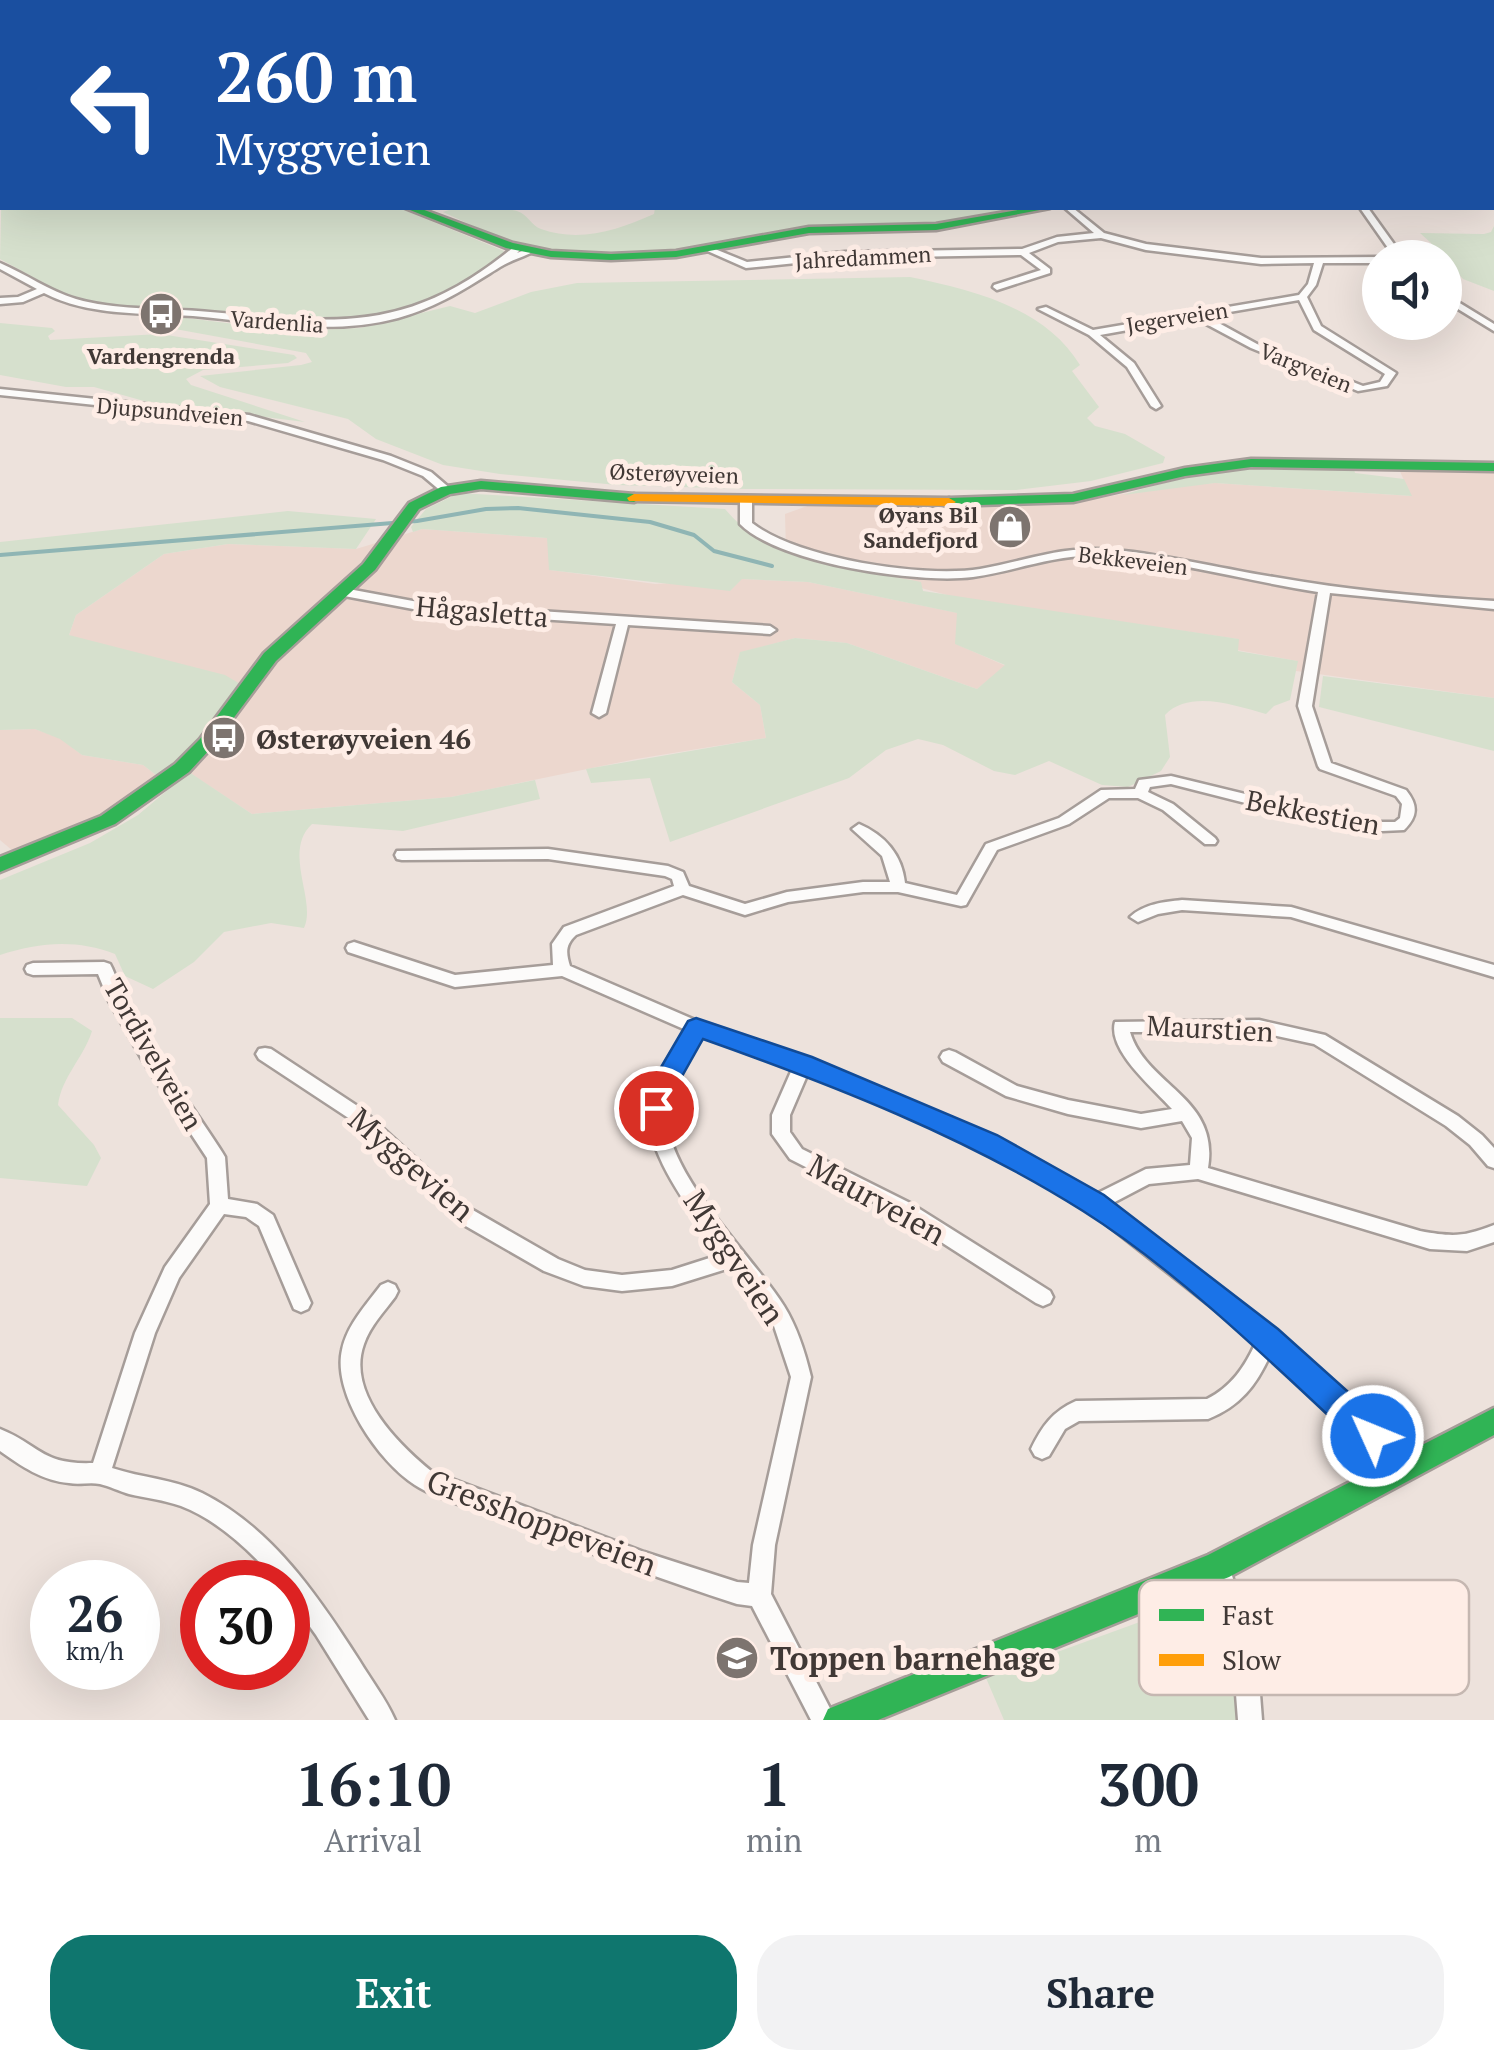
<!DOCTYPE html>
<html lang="en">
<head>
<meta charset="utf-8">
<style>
	:root { --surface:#fff; --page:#f2f2f3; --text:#1f2937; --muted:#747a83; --accent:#0f766e }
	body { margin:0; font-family:"PT Serif",serif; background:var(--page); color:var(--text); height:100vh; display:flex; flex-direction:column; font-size:38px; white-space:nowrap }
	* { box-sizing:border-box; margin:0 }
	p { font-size:32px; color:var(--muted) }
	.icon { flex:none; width:55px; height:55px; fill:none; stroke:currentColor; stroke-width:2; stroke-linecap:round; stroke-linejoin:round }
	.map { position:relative; height:1720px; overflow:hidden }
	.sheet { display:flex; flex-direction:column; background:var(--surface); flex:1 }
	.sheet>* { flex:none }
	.top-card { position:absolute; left:0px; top:0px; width:1495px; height:210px; box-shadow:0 10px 40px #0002; background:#1a4fa0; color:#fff; overflow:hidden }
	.controls { position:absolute; left:1362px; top:240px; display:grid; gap:20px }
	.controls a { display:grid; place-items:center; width:100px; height:100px; border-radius:50%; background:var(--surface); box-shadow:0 10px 40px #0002; font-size:50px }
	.speed { position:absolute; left:30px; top:1560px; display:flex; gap:20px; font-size:50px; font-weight:700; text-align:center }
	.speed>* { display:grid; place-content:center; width:130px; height:130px; border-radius:50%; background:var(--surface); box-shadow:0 10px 40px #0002; line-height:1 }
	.speed small { font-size:25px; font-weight:400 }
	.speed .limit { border:15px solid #d22; background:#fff; color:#111 }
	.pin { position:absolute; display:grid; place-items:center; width:85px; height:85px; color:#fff; margin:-42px; border:5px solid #fff; border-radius:50%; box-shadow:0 2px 10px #0007 }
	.me { position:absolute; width:110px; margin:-55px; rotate:314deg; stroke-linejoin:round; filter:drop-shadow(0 0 8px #0008) }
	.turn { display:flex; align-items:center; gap:35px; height:210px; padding:0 50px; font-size:45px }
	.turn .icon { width:130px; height:130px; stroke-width:2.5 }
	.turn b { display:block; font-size:70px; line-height:85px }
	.eta { display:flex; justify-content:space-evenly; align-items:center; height:170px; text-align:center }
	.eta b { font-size:60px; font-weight:700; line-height:70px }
	.primary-button { display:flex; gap:20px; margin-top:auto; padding:20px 50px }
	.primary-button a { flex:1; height:115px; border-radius:40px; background:var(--accent); color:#fff; font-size:40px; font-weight:700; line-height:115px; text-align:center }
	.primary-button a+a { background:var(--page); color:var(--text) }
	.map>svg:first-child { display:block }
	.built { fill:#ecd7ce }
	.green { fill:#d6e0cd }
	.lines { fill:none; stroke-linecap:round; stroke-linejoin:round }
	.stream { stroke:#8fb5b4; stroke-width:4 }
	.street-casing { stroke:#a69d99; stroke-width:5 }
	.fast-casing { stroke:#a69d99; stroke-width:5 }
	.slow-casing { stroke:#a69d99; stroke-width:5 }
	.street { fill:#fcfbfa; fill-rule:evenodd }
	.fast { fill:#30b455; fill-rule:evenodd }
	.slow { fill:#ff9f0a; fill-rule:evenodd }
	.route { fill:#1a73e8; stroke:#114b97; stroke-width:2.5 }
	.labels { text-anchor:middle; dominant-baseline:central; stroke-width:10; stroke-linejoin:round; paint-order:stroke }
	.far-street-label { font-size:22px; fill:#403835; stroke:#feede6 }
	.far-poi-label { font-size:22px; font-weight:bold; fill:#403835; stroke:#feede6 }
	.street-label { font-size:28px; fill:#403835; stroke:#feede6 }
	.poi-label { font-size:28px; font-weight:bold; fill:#403835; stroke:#feede6; text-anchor:start }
	.near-street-label { font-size:32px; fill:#403835; stroke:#feede6 }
	.near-poi-label { font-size:32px; font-weight:bold; fill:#403835; stroke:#feede6; text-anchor:start }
	.key { fill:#feede6; stroke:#c5b7b1; stroke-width:2.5 }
	.key-label { font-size:28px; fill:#403835 }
</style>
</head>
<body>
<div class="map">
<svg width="1494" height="1720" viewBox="0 0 1494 1720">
	<rect width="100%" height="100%" fill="#ede2dc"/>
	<g class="built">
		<polygon points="1398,467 1494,471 1494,698 1296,671 1297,661 1237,650 1238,639 954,597 786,551 785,514 810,505 1071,503 1169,486 1215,483 1411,496"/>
		<polygon points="422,529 548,538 550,570 655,584 742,579 808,582 958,613 956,644 1006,666 977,689 847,643 795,638 740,653 732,682 760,705 766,738 636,759 451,797 252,814 182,768 69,635 76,615 164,554 228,544 356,549"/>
		<polygon points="35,729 60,738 82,755 143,765 160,778 95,821 13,851 0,840 0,730"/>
	</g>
	<g class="green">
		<polygon points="48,0 984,0 54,2"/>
		<polygon points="2,172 2,208 399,208 504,251 499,259 427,304 379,317 317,324 107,305 67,296 0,259"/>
		<path d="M455,208C476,208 497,205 517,211C529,215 530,225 541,229C580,243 618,230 654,214L655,208H1020L934,223L791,228L684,251L580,256L510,243L443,212Z"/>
		<polygon points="1494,226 1494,291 1463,279 1445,258 1435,254 1431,243 1420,233 1484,234 1491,232"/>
		<path d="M910,277C972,290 1045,307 1080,365L1072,371L1099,407L1087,418L1095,426L1125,434L1165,457L1163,463L1091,481L1016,490L746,489L617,485L500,474L443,465L376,439L348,419L220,387L200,376L301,365L312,362L306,353L164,327L178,317L292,331L360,328L450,306L475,313L531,292L577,283Z"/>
		<polygon points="0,323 52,328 55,331 48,336 50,340 160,334 294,355 297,358 288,363 203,370 186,379 191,385 305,422 151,403 94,387 66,387 0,375"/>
		<path d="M1278,465L1353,466L1355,473L1404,479L1412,496L1215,483L1123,495C1174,479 1224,468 1278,465Z"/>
		<path d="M459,493L725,509C770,564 855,568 921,582L923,591L1239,639L1238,651L1298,661L1290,700L1274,706L1266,714C1236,706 1190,689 1165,715L1170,757L1161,771L1128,787L1102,785L1049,761L1015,775L994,771L943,745L918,739L886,750L849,778L670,842L650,778L591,783L586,769L766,738L760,705L732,682L740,652L795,638L847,643L977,689L1005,665L955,644L957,613L808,582L742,579L730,591L549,570L547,538L422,529L413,532L411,527L426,509Z"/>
		<polygon points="288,511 376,519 356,549 228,544 164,554 76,615 69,635 225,675 242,685 190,757 160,778 143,765 82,755 60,739 35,729 0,730 0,542"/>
		<polygon points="1323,676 1494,698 1494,751 1319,707"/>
		<path d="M189,772L252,814L451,797L535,780L540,799L403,831L312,824C282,852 317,900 304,928L271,923L224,932L194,962L153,989L125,976L115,954C77,939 39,942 0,955V880L90,843L138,815Z"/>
		<path d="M0,1018H72L92,1031C83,1059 62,1076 58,1105L94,1145L101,1158L87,1186L0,1178Z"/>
		<polygon points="1214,1595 1236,1649 1239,1720 1004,1720 986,1678"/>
	</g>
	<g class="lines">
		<polyline class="stream" points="0,555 417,521 486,509 518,508 650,522 694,535 714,551 772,566"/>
		<g class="street-casing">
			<g id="street">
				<rect x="1040" y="0" width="6" height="2"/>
				<polygon points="1352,0 1358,0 1359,2 1353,2"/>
				<polygon points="0,17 2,18 2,22 0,21"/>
				<rect x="1492" y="63" width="2" height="4"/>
				<rect x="0" y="91" width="2" height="4"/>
				<rect x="0" y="111" width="2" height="5"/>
				<rect x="1492" y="129" width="2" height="4"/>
				<rect x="1492" y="153" width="2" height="5"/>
				<rect x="1492" y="189" width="2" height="4"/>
				<path d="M1065,208H1073L1104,233L1146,244L1261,258L1380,257V263H1323L1316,285L1307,297L1321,326L1396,373L1387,386L1358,391L1251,348L1195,318L1100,335L1134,363L1161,406L1156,409L1151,406L1127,367L1089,335L1038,309L1046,307L1093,330L1299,295L1308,284L1314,263L1261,264L1146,250L1101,238L1058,242L1029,253L1050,269V273L997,290L993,287L994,285L1041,270L1021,255L845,258L746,268L703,249L710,247L747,262L845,252L1022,249L1057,237L1094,233ZM1299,300L1314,330L1385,374L1380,382L1363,386L1257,344L1206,316Z"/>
				<polygon points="1360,208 1368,208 1404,258 1395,258"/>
				<path d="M515,246L522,248L517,253L530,248L534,251C524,257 511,260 500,267C466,288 438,307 398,318C331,336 261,322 193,316C144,313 88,316 44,293L23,302L0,304V298L18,297L37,289L0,269V263C26,274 49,291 76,299C114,310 158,308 198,311C331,322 404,338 515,246Z"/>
				<polygon points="1445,294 1494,324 1494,331 1445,301"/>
				<polygon points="0,389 249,415 391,456 431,472 452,490 450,492 442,492 423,476 383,460 248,421 0,395"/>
				<path d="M746,497L752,500V523C798,559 923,578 980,569C1031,560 1061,545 1115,550C1169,555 1221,569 1274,577C1347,590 1420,597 1494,601V609L1330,593L1312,706L1331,763L1406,790C1418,805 1418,816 1404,830L1360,832L1171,784L1150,787L1148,792L1173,804L1215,838L1217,841L1215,844H1205L1163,810L1138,798H1109L1069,824L997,850L966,905L961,906L898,892H863L788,902L745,915L683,895L576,935C565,945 566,953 570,966L702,1023L809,1059L994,1138L1094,1195L1146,1169L1190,1165L1192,1138L1182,1121L1141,1128L1068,1114L1006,1096L943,1062L940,1057L943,1052L949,1050L955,1052L1017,1086L1068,1100L1141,1114L1172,1109C1153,1088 1107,1050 1115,1022L1259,1020L1325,1035L1458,1116L1482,1135L1494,1148V1168L1488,1166L1470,1145L1446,1126L1314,1044L1259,1032H1130C1146,1086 1220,1097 1208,1168L1420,1231C1453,1237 1463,1237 1494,1225V1242L1467,1251L1430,1249L1198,1179L1149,1184L1109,1205L1274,1333L1418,1461L1421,1468L1418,1475L1410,1478L1402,1475L1270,1355C1256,1386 1240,1406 1208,1419L1079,1421L1065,1429L1049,1456L1042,1459L1035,1456L1031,1449C1042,1426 1053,1411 1076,1401L1207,1399C1231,1387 1245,1367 1256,1342L1087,1209L982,1148L808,1073L790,1115V1132L802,1149L910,1203L1050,1291L1053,1297L1050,1303L1043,1306L1036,1303L896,1213L790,1159L772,1134V1115L793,1067L700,1035C687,1058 666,1083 666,1111C666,1176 750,1252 784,1306C797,1327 805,1352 811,1377L775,1545L771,1594L836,1720H811L752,1606L737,1604C657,1578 579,1549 500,1519C476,1509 436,1499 415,1485C379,1462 332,1394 342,1350C347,1325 366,1305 381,1285L388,1282L395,1285L398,1291L395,1297C384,1312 370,1326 364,1344C346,1393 398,1444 431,1471L644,1552L737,1582L749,1583L753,1545L791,1377L774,1326L733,1267L672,1286L622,1291L584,1286L544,1271L457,1221L350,1119L259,1059L256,1054L259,1049L265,1048L271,1049L362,1109L471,1209L558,1259L585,1270L622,1275L672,1270L722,1254C695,1217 639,1148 650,1100C656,1074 672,1052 686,1030L562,976L455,987L348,952L346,948L348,944L354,942L455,975L553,965L552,944L564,927L674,886L672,879L665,876L548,859L402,860L397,859L395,855L397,851L548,849L668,866L683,872L689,886L745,904L787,892L863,882H890L882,856L852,829L859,824C885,835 902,855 905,883L957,895L986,844L1059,818L1101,790L1135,789L1139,780L1171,776L1360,822H1395L1400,818L1402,804L1396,796L1320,769L1318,766L1298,706L1318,592C1246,581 1172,559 1100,556C1055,554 1016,571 973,577C918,584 780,564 740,524V500Z"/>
				<polygon points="343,588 429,604 770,626 776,630 770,634 628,625 606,713 599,717 592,713 616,624 429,612 339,595 339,589"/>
				<path d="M1182,900L1291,907L1494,965V977L1291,917L1182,910L1158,914L1138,922L1130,917C1144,904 1163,902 1182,900Z"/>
				<path d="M104,962L110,964L112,968C139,1035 183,1092 222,1152L225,1157L228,1199L257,1204L273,1215L311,1303L308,1309L301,1312L294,1309L259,1226L246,1217L224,1214L179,1278L155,1333L112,1468C142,1478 173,1479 202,1493C272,1528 318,1596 359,1660C371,1680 386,1699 395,1720H369L316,1635L288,1596V1582H277C253,1553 218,1520 181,1506C164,1500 146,1498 129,1494C119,1491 109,1486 100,1484C90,1482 79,1485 69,1483C43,1481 21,1466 0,1451V1429C40,1445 41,1465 93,1463L135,1333L165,1267L210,1204L207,1158L143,1061L109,1001L98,974L33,975L27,973L25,969L27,965L33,963Z"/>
				<polygon points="1218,1555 1226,1558 1229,1566 1257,1655 1262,1720 1238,1720 1233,1655 1207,1566 1210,1558"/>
			</g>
		</g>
		<g class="fast-casing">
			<g id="fast">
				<rect x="1029" y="0" width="8" height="2"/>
				<polygon points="0,48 2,49 2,53 0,54"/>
				<rect x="1492" y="195" width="2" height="6"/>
				<polygon points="405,208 419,208 513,243 551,251 611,254 676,251 809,227 936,224 1029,208 1050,208 936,230 809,233 676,257 611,260 551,257 506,248"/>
				<polygon points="1251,459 1494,463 1494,471 1251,467 1185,476 1073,502 949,506 942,502 949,498 1073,494 1185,468"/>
				<polygon points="481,481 634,494 641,498 634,502 481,489 450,494 419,509 375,570 276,661 212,747 189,772 115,824 0,872 0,857 101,816 175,764 200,739 264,653 363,564 409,503 441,487"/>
				<polygon points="1494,1408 1494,1435 1229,1577 878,1720 823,1720 828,1709 1208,1555"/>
			</g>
		</g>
		<g class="slow-casing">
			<g id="slow">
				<polygon points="1283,0 1291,0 1292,2 1284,2"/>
				<polygon points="634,494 949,498 956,502 949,506 629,501 627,498"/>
			</g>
		</g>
		<use href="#street" class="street"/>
		<use href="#fast" class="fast"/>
		<use href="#slow" class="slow"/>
	</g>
	<path class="route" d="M696,1018L812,1057L997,1135L1104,1195L1278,1329L1385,1425L1389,1436L1385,1447L1373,1451L1362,1447C1277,1368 1181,1273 1083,1211C966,1137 833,1085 703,1039L676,1087L666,1115L656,1118L647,1115L643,1108L650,1086L688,1021Z"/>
	<defs>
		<g id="bus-disc" transform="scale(2.25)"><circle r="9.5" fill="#7d746f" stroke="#feede6"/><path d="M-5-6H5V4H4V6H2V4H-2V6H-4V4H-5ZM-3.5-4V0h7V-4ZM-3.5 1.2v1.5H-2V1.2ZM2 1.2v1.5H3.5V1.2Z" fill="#fff"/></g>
		<g id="shop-disc" transform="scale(2.25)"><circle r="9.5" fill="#7d746f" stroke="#feede6"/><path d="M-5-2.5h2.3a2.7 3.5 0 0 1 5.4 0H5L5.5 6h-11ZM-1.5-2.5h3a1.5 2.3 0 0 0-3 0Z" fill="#fff"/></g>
		<g id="school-disc" transform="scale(2.25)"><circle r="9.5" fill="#7d746f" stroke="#feede6"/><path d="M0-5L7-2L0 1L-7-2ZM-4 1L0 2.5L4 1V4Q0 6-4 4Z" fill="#fff"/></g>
	</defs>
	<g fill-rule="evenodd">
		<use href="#bus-disc" x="161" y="314"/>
		<use href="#shop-disc" x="1010" y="527"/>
		<use href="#bus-disc" x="224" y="738"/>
		<use href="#school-disc" x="737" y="1658"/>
	</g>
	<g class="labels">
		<g class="far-street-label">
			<text transform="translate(863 257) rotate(-3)">Jahredammen</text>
			<text transform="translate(1177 317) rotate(-9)">Jegerveien</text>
			<text transform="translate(277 321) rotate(4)">Vardenlia</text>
			<text transform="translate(1306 367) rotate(22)">Vargveien</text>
			<text transform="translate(170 411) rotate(5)">Djupsundveien</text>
			<text transform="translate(674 473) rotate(2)">Østerøyveien</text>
			<text transform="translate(1133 560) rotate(7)">Bekkeveien</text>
		</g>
		<g class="far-poi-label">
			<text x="161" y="355">Vardengrenda</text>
			<text x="978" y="514" text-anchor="end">Øyans Bil<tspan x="978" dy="25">Sandefjord</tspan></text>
		</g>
		<g class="street-label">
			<text transform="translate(482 611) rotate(5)">Hågasletta</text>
			<text transform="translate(1313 812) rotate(11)">Bekkestien</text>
			<text transform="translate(1210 1028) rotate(3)">Maurstien</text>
			<text transform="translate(154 1054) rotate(60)">Tordivelveien</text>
		</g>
		<g class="poi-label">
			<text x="256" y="738">Østerøyveien 46</text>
		</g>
		<g class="near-street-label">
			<text transform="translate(412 1164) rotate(41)">Myggevien</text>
			<text transform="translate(877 1199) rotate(29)">Maurveien</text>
			<text transform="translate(735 1257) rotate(56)">Myggveien</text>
			<text transform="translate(542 1522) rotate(21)">Gresshoppeveien</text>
		</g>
		<g class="near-poi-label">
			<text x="770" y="1658">Toppen barnehage</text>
		</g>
	</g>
	<rect x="1139" y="1580" width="330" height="115" rx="15" class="key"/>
	<rect x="1159" y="1609" width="45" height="12" fill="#30b455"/>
	<rect x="1159" y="1654" width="45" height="12" fill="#ff9f0a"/>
	<g class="key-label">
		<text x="1222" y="1625">Fast</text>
		<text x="1222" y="1670">Slow</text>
	</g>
</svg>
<div class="controls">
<a><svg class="icon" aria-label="sound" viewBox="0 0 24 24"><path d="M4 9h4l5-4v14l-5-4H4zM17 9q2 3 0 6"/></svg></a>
</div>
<div class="speed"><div>26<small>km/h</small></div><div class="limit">30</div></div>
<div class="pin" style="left:656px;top:1108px;background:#d93025"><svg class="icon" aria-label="arrive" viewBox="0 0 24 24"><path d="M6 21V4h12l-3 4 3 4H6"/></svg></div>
<svg class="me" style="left:1373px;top:1436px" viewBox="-20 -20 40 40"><circle r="17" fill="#1a73e8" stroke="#fff" stroke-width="3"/><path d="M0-11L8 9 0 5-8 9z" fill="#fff"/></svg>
<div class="top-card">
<div class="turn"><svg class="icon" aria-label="left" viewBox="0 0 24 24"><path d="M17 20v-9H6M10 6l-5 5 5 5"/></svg><div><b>260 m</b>Myggveien</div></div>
</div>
</div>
<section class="sheet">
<div class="eta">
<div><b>16:10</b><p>Arrival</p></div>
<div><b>1</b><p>min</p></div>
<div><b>300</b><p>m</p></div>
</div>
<div class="primary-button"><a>Exit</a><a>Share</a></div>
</section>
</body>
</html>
